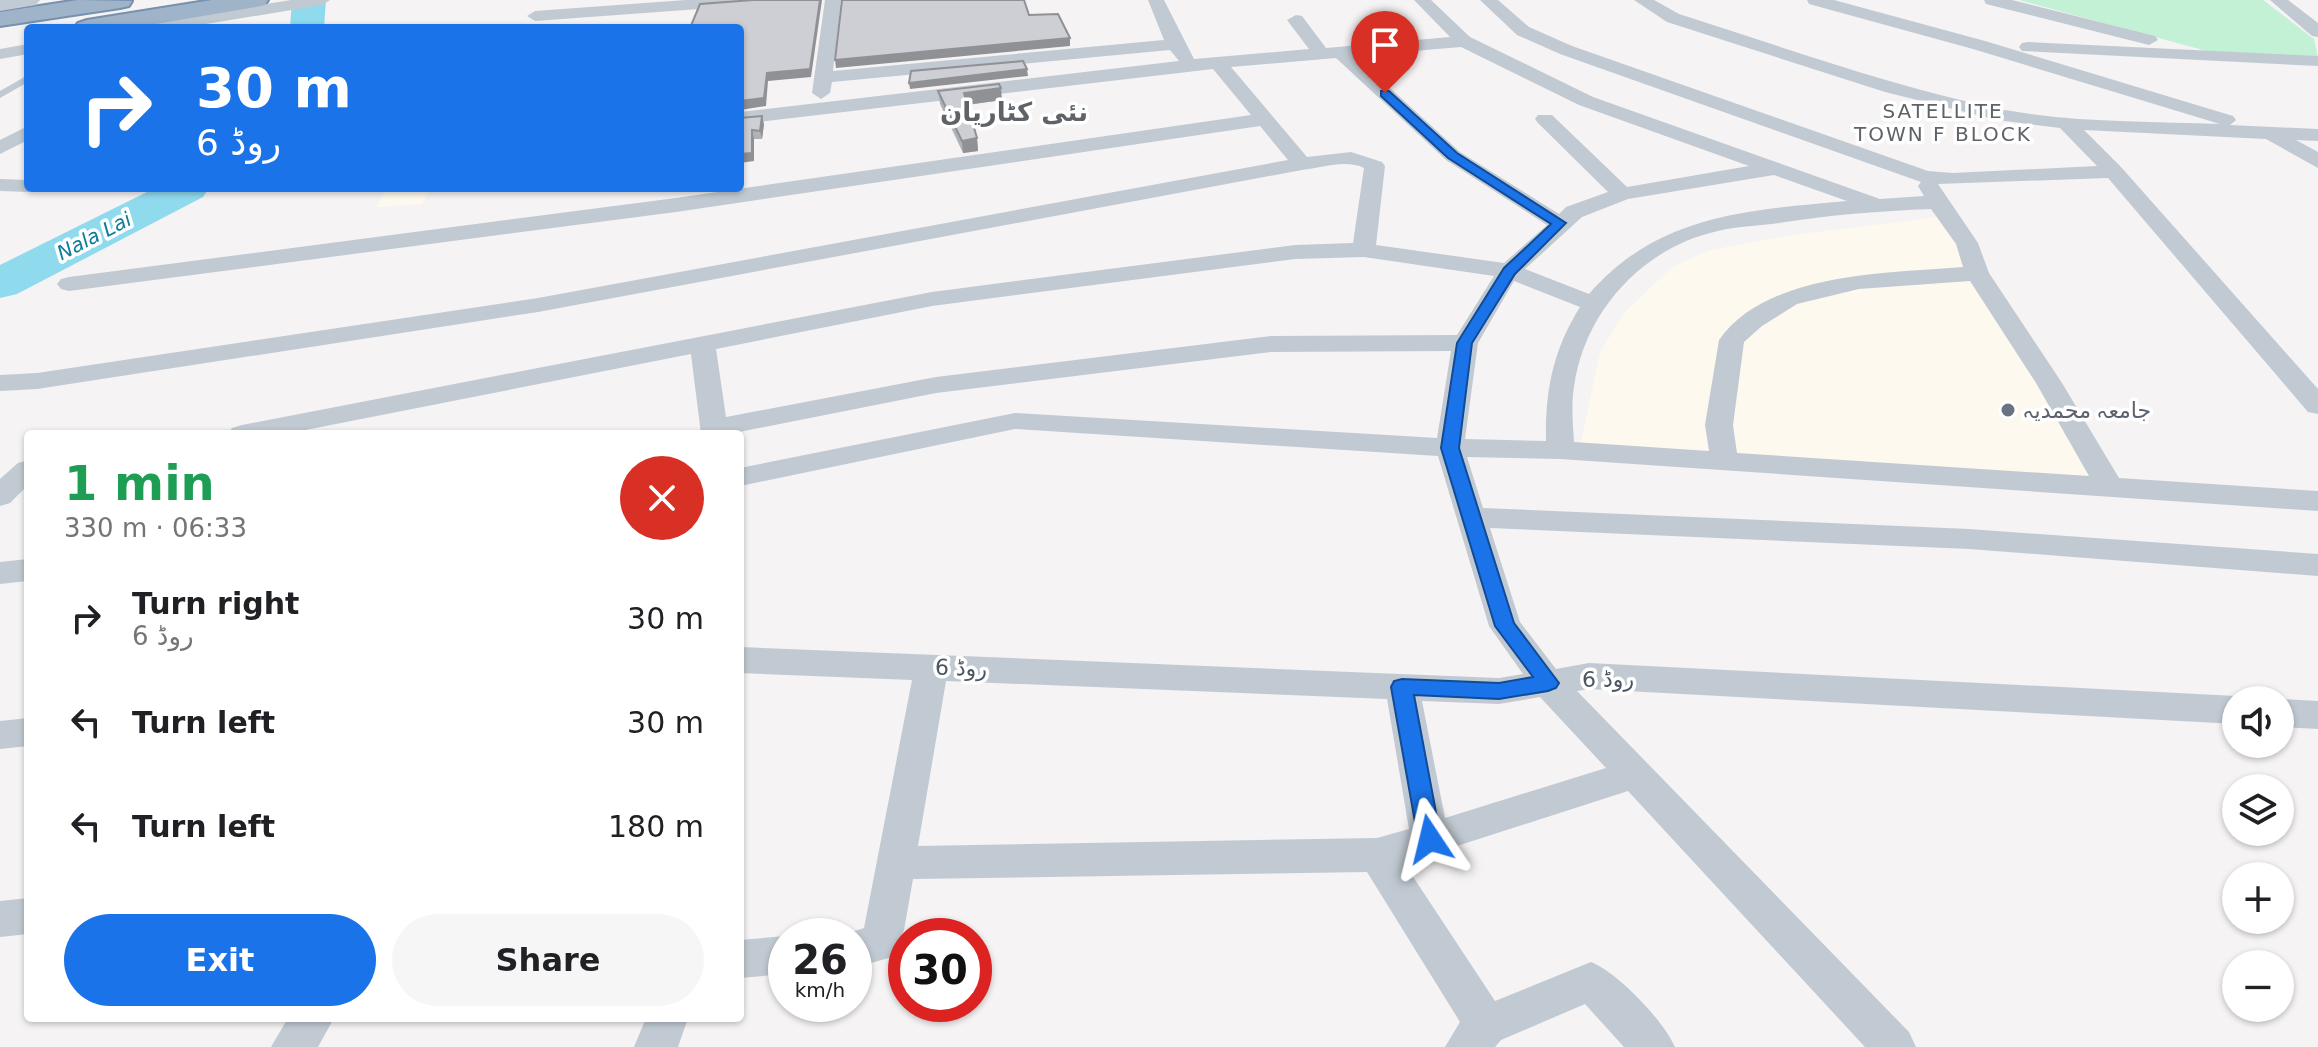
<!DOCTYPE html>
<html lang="en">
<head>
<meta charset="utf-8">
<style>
	:root { --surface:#fff; --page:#f6f6f6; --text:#202124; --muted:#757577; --accent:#1a73e8 }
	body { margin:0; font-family:"DejaVu Sans","Noto Sans Arabic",sans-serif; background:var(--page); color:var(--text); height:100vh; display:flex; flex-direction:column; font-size:30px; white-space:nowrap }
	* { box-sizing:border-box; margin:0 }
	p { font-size:26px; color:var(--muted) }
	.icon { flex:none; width:44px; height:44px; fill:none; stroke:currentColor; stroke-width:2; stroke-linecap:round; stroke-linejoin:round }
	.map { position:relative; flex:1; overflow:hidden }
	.details { position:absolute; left:24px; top:430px; width:720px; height:592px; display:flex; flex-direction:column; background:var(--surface); border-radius:8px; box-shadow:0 2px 6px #0004 }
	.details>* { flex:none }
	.guide { position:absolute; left:24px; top:24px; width:720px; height:168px; border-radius:8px; box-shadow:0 2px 6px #0004; background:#1a73e8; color:#fff; overflow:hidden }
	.fabs { position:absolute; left:2222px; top:686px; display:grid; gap:16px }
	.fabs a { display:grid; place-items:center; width:72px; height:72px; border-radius:50%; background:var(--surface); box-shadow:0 2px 6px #0004; font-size:40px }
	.speed { position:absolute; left:768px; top:918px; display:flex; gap:16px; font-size:40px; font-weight:700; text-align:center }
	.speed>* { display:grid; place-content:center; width:104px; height:104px; border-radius:50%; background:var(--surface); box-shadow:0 2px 6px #0004; line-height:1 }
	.speed small { font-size:20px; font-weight:400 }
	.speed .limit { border:12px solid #d22; background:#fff; color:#111 }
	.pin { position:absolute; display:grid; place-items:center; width:68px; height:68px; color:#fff; margin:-82px -34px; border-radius:50% 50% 50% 0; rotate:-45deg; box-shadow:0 0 8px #0007 }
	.pin .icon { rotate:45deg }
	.me { position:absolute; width:88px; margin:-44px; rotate:350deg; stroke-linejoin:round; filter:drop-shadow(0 0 6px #0008) }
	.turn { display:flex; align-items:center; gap:28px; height:168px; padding:0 40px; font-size:36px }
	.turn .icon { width:104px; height:104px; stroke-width:2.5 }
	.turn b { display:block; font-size:56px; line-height:68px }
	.round { display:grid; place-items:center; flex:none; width:84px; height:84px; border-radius:42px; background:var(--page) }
	.summary { display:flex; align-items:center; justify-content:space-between; height:136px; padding:0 40px }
	h1 { font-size:48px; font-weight:600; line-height:60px; color:#1e9e55 }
	.cta { display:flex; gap:16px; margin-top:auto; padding:16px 40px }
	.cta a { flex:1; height:92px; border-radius:48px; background:var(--accent); color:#fff; font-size:32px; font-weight:600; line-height:92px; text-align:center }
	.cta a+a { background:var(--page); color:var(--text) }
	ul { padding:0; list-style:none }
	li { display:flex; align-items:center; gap:24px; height:104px; padding:0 40px }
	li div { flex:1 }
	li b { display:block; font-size:30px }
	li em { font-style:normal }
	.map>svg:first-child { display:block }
	.commercial { fill:#fdf9ef }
	.green { fill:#c3f1d5 }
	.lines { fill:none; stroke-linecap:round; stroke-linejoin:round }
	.river { fill:#90daee; fill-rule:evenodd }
	.trunk-casing { stroke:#7690ad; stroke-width:4 }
	.service { fill:#c1cad2; fill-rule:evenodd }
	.minor { fill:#c1cad2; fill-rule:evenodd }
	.secondary { fill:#c1cbd6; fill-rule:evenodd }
	.trunk { fill:#9fb4c9; fill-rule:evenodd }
	.wall { fill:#b0b2b7 }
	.shaded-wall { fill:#909195 }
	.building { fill:#cdcfd5; stroke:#909195; stroke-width:2 }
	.route { fill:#1a73e8; stroke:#114b97; stroke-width:2 }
	.worship-dot { fill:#6b7280; stroke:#fff; stroke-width:3 }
	.labels { text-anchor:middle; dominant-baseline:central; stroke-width:7; stroke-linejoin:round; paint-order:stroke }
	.far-neighbourhood-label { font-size:20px; letter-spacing:2px; fill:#5f6368; stroke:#fff }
	.far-water-label { font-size:20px; font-style:italic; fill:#0c7c9b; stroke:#fff }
	.worship-label { font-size:22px; fill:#5b616d; stroke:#fff; text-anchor:start }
	.street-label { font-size:22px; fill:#4a5661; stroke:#fff }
	.far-district-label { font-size:26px; font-weight:bold; fill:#5f6368; stroke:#fff }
</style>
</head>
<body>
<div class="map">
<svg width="2318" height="1047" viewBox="0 0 2318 1047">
	<rect width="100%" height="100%" fill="#f5f3f3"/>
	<g class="commercial">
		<polygon points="386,188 414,188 431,189 422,204 376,207"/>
		<polygon points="1946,216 2098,479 1580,447 1600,352 1624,313 1673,266 1710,250 1792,235"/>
	</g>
	<polygon class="green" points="2019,0 2263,0 2314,39 2318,57 2221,55"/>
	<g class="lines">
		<g class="river">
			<polygon points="292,0 326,0 324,28 290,28"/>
			<polygon points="155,188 209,188 203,197 17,294 0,298 0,265"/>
		</g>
		<g class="trunk-casing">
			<g id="trunk">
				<polygon points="78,0 132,1 129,6 120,8 0,26 0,12"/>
				<polygon points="212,0 268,0 265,5 256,7 132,28 74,28 78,23 87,20"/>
			</g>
		</g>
		<polygon class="service" points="28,75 28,82 0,98 0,91"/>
		<g class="minor">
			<polygon points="291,0 330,0 322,5 182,28 142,28 151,23"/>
			<polygon points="686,0 762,0 754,5 535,21 527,16 535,11"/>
			<path d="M825,0H841L833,71L1164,40L1148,0H1164L1194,59L1309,49L1287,20L1296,15L1302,16L1326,48L1450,37L1414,0H1431L1470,37L1593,97L1880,199L1924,196L1918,186L1921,182L1560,54L1517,35L1480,0H1498L1529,27L1572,46L1928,171L1953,173L2097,166L2060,128L1997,120L1885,92L1667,22L1634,0H1654L1679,14C1783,47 1888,85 1995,108C2068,123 2146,121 2220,124L1973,49L1809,4L1807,0H1834L1985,41L2233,116L2236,120L2230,125L2318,129V141L2296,140L2318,152V168L2266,139L2084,130L2121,167L2318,389V414L2308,412L2108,178L1938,184L1978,243L1989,273L2062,383L2119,478L2318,491V511L1560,459L1467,457L1483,508L1969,529L2318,554V576L1969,549L1490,528L1520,622L1556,669L1589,663L2236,696L2247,700H2236V724L1589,689L1577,691L1909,1032L1916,1047H1865L1628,791L1404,863L1495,1001L1591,962C1617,972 1664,1021 1675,1047H1624L1585,1004L1501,1040L1495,1047H1445L1460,1022L1367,872L913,879L904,930L892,957L854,968V936H839L864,928L912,680L740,673V647L1499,678L1523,674L1489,626L1438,456L1015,429L740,486V468L1015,413L1437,438L1451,351L1271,352L936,393L729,434H701L691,354L285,434H228L232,428L242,425L932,292L1295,245L1353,243L1364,168C1346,159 1321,168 1302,170L538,312L37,389L0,391V375L37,373L538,298L1288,160L1260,126L676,212L69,291L61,289L57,284L61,279L69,277L676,198L1251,115L1213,69L740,124V112L1179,61L1170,50L832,82L830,93L821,99L812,93ZM1461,47L1579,105L1749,166L1627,187L1552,115H1538L1535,119L1538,123L1608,192L1566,207L1559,214L1460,152L1355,56ZM1336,58L1446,160L1547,225L1504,263L1376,245L1385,166L1382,162L1351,152L1307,157L1231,67ZM1774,175L1847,201C1749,210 1658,214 1589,294L1525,269L1582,217L1628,199ZM1931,209L1956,244L1963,267C1890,273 1766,272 1719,340L1705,425L1709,451L1574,442C1573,424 1571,405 1574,387C1584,312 1643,247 1718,231C1738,226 1759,226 1779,223C1829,215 1880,211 1931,209ZM1364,257L1494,276L1457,335L1271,336L936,377L726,417L716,349L932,306L1295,259ZM1514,281L1580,307C1553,350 1545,391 1546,441L1465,439L1478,343ZM1970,281L2036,383L2089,476L1737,453L1733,425L1744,342L1762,326L1797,304L1859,289ZM946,681L1387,699L1409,829L1377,838L918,846ZM1540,697L1606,768L1445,818L1422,701L1499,704Z"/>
			<polygon points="1984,0 2012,0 2155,36 2158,40 2149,45 1986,4"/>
			<polygon points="2270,0 2288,0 2318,23 2318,37 2312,36"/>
			<polygon points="2028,42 2318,56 2318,66 2022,51 2019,47 2022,43"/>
			<polygon points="28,44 28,54 0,59 0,49"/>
			<polygon points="28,126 28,140 0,154 0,140"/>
			<polygon points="0,179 28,180 28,188 37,188 28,192 0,191"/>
			<polygon points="28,460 28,485 10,503 0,506 0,479 18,463"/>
			<polygon points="28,559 28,581 0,584 0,562"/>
			<polygon points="2280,699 2318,701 2318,729 2280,727"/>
			<polygon points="28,718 28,746 0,749 0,721"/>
			<polygon points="28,898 28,934 0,937 0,901"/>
			<polygon points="786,936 786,974 740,978 740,940"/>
			<polygon points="288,1018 334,1018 318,1047 271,1047"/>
			<polygon points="646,1018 688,1018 678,1047 634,1047"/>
		</g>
		<polygon class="secondary" points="0,0 40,0 36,5 0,11"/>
		<use href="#trunk" class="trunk"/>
	</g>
	<g class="wall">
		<polygon points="938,91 1002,100 968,105 977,138 978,151 963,153 940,104"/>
		<polygon points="740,118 764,124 762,139 754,139 754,161"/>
	</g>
	<g class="shaded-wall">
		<polygon points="820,0 822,0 811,77 768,81 766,106 740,110 740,101 767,73"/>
		<polygon points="1070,38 1070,46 836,68 835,60"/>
		<polygon points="1027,69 1028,76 910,89 909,83"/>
		<polygon points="1001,88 1002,100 965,105 964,93"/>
		<polygon points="762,116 764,124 762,139 760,131"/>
		<polygon points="752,130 754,139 754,161 740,163 740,154"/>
		<polygon points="977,138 978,151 963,153 962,141"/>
	</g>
	<g class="building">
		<polygon points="753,0 820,0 810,69 767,73 764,98 740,101 740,28 690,28 700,4"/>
		<polygon points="842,0 1024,0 1029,15 1058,14 1070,38 835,60"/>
		<polygon points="1023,61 1027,69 909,83 911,71"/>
		<polygon points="999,84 1001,88 964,93 977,138 962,141 938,91"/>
		<polygon points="762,116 760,131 752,130 752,153 740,154 740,118"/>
	</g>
	<polygon class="route" points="1381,91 1389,91 1457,153 1566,223 1515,274 1472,343 1459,448 1514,623 1559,683 1556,688 1548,691 1499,699 1414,695 1441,839 1438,846 1430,849 1421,846 1418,839 1391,687 1394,681 1402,679 1499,683 1533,677 1495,626 1441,448 1457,343 1504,268 1551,224 1448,158 1381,96"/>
	<circle class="worship-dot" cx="2008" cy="410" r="8"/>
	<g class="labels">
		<g class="far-neighbourhood-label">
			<text x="1943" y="111">SATELLITE<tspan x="1943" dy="23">TOWN F BLOCK</tspan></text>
		</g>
		<g class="far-water-label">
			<text transform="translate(94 236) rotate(-27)">Nala Lai</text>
		</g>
		<g class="worship-label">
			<text x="2024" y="410">جامعہ محمدیہ</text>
		</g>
		<g class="street-label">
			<text transform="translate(961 668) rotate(2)">روڈ 6</text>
			<text x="1608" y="679">روڈ 6</text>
		</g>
		<g class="far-district-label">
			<text x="1014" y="112">نئی کٹاریان</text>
		</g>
	</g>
</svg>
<div class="fabs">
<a><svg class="icon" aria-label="sound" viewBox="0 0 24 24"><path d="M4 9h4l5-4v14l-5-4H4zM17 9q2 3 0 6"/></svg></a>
<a><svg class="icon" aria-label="layers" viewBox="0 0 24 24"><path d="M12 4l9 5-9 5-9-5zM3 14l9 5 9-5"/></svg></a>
<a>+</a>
<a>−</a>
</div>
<div class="speed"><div>26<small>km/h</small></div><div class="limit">30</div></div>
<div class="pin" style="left:1385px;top:93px;background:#d93025"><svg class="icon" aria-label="arrive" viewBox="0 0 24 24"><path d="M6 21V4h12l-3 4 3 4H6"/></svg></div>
<svg class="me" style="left:1430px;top:839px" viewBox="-20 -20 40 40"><path d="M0-17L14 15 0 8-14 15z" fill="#1a73e8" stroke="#fff" stroke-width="4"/></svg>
<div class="guide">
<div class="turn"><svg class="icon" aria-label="right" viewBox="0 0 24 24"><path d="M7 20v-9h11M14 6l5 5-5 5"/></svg><div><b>30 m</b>روڈ 6</div></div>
</div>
<section class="details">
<div class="summary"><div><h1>1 min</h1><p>330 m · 06:33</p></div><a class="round" style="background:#d93025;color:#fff"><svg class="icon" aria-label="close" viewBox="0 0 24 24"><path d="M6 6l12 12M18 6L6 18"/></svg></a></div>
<ul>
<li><svg class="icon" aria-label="right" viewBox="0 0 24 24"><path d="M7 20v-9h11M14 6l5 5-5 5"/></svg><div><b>Turn right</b><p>روڈ 6</p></div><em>30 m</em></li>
<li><svg class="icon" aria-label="left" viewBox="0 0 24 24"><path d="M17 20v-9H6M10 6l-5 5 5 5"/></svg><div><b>Turn left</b></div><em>30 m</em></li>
<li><svg class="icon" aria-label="left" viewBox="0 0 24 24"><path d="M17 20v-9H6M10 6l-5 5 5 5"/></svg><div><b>Turn left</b></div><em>180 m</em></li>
</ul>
<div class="cta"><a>Exit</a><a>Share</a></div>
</section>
</div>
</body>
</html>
